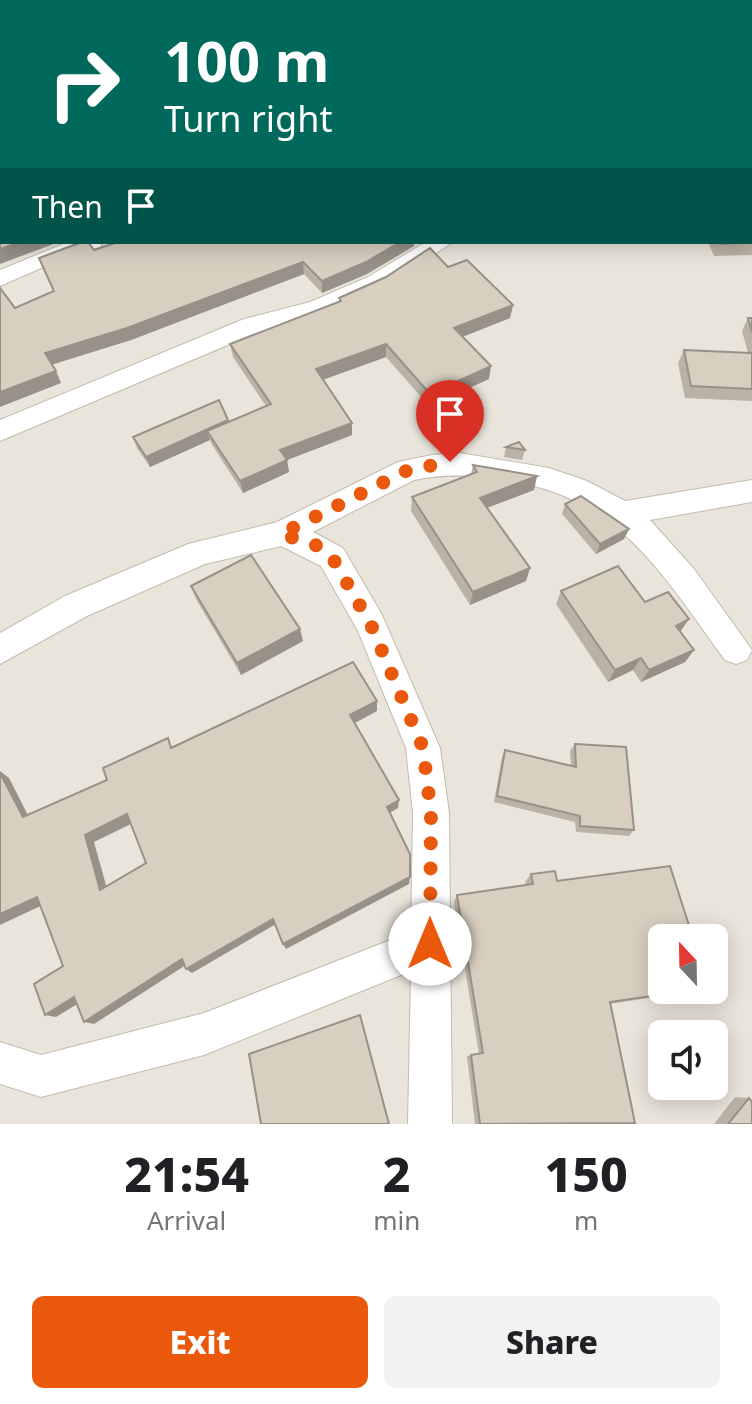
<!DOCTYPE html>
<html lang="en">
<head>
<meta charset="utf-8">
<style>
	:root { --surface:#fff; --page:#f2f2f2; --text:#202124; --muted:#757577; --accent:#ea580c }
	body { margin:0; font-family:"Noto Sans",sans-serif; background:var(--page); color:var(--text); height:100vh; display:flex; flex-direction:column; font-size:30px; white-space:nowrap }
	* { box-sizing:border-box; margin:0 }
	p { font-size:26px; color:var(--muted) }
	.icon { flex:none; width:44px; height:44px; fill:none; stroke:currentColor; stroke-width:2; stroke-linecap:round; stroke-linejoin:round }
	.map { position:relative; height:1124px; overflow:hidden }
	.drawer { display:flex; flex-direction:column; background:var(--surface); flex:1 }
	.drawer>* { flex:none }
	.banner { position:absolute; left:0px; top:0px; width:752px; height:244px; box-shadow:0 4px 20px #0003; background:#00695c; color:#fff; overflow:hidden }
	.needle { width:52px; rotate:338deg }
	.buttons { position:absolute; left:648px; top:924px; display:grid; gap:16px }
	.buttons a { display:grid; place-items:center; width:80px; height:80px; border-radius:12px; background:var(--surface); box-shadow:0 4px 20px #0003; font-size:40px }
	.pin { position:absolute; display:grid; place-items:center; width:68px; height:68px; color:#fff; margin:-82px -34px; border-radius:50% 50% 50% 0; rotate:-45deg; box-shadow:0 0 8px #0007 }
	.pin .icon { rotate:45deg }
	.me { position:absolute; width:88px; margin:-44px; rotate:0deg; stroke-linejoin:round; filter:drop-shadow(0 0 6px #0008) }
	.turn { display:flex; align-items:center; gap:28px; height:168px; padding:0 32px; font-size:36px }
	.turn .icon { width:104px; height:104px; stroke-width:2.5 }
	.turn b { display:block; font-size:56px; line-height:68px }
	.then { display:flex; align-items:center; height:76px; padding:0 32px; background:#0003; gap:16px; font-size:30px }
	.eta { display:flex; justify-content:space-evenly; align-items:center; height:136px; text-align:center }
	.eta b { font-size:48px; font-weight:800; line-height:56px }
	.button { display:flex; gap:16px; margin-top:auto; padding:16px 32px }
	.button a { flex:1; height:92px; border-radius:12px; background:var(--accent); color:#fff; font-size:32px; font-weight:800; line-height:92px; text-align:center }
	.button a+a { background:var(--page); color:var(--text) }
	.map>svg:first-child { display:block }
	.residential { fill:#eae5da; fill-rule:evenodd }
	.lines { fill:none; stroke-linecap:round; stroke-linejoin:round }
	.street-casing { stroke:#c2bbae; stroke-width:2 }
	.secondary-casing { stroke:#d6c79b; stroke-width:2 }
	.street { fill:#fff; fill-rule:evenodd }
	.secondary { fill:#fff3cd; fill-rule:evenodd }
	.wall { fill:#bab2a6 }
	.shaded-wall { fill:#979187 }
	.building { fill:#d8cfc1; stroke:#979187; stroke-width:2; fill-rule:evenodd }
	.route { stroke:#ea580c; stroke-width:14; stroke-dasharray:0 25.2 }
</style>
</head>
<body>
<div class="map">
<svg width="752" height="1124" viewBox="0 0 752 1124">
	<rect width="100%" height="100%" fill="#f6f3ec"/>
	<path class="residential" d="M0,0H637L2,2V242H750L752,150V1124H0ZM662,938H714V990H662ZM662,1034H714V1086H662Z"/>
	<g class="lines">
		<g class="street-casing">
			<g id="street">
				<rect x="92" y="0" width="16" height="2"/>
				<polygon points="462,0 479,0 480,2 463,2"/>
				<rect x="0" y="28" width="2" height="10"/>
				<polygon points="68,242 103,242 100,247 64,258 0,286 0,270"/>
				<polygon points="426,242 453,242 384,287 326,314 261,331 0,441 0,420 244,319 310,302 368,277"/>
				<path d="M460,453L549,468L587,481L625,501L752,480V502L650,520L694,569L752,650L747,660L736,664L725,660C664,577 622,500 512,481C479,475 447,473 414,480L313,532L343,548L382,615L440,748L449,813L452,1124H408L411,971L204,1055L41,1097L0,1084V1042L41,1055L204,1013L411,932L413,813L406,748L358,631L321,566L281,546L205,564L87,616L0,664V633L65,596L188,544L277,522L398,462L432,455Z"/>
			</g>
		</g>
		<g class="secondary-casing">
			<polygon id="secondary" points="2,168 2,186 0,187 0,169"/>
		</g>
		<use href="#street" class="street"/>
		<use href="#secondary" class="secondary"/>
	</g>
	<g class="wall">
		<polygon points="752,192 752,255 714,256 708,242 750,242"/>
		<polygon points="414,246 367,274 322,293 304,274 131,340 52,364 61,383 15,308 54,291 39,258 94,250"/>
		<polygon points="448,267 513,305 510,318 462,337 489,379 429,406 386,357 323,379 352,435 287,460 289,472 243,493 211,443 210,440 150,467 137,448 133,437 228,420 228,422 266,406 233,357 230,344 339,302 339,298"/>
		<polygon points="748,318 752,318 752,401 685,398 678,363 684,350 748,353 742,331"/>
		<polygon points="506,447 525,450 522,460 504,457"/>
		<polygon points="473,465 537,476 534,490 487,508 530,568 526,581 470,605 411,511 412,497 471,474"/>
		<polygon points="565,504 629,529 624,539 596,554 562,514"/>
		<polygon points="191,586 303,641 241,675 196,599"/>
		<polygon points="561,591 645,602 681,632 694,650 685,662 641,682 633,670 608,682 556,604"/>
		<polygon points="575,744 634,830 629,836 576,832 575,822 494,802 502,757 505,750 571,766 570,751"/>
		<polygon points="531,874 557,881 662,990 700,990 610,1004 626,1124 475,1124 467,1056 479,1054 454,902 457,895 526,885 525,882"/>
		<polygon points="735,1097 749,1098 752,1124 714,1124"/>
	</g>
	<g class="shaded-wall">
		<polygon points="118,0 140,0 119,2"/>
		<polygon points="20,242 59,242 0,264 0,249"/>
		<polygon points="400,242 414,242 414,246 367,274 322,293 322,281"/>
		<polygon points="303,262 304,274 131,340 51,365 45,353"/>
		<polygon points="513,305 510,318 452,341 454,328"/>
		<polygon points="386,344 386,357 317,382 316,369"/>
		<polygon points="491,366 489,379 429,406 430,394"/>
		<polygon points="56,371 61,383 0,407 0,392"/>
		<polygon points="228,420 230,431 207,431 210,440 150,467 146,457"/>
		<polygon points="352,423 352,435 282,462 280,450"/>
		<polygon points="287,460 289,472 243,493 240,481"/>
		<polygon points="537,476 534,490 478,511 480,498"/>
		<polygon points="629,529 624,539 596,554 600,544"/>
		<polygon points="530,568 526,581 470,605 473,592"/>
		<polygon points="689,619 680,632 676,626"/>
		<polygon points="300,629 303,641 241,675 237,663"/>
		<polygon points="694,650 685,662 641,682 649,670"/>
		<polygon points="641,658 633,670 608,682 615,670"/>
		<polygon points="377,701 377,711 351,725 350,715"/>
		<polygon points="0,771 9,778 33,825 23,817 0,773"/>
		<polygon points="399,800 398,808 386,815 387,807"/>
		<polygon points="127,814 135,822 94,842 109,896 100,890 85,835"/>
		<polygon points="410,877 409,884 286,949 283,944"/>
		<polygon points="37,897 47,903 0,925 0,914"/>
		<polygon points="273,919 276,924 192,973 186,969"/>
		<polygon points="182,959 189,963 94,1024 84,1022"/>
		<polygon points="74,997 84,1000 56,1017 45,1015"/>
	</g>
	<g class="building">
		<polygon points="2,55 2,93 0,89 0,56"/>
		<polygon points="750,192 752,192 752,242 720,244 719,242 750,242"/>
		<polygon points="0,218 2,218 2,242 20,242 0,249"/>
		<polygon points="82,242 88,242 94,250 118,242 400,242 366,262 322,281 303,262 127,328 45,353 56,371 0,392 0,288 15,308 54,291 39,258"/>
		<polygon points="430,248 448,267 467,260 513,305 454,328 491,366 430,394 386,344 316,369 352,423 280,450 287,460 240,481 207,431 271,404 230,344 341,301 339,298 386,277"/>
		<polygon points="748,318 752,318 752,332"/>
		<polygon points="684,350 752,353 752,389 691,386"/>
		<polygon points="219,400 228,420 146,457 133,437"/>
		<polygon points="519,442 525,450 506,447"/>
		<polygon points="473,465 537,476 480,498 530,568 473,592 412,497 477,472"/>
		<polygon points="581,496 629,529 600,544 565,504"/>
		<polygon points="251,555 300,629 237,663 191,586"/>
		<polygon points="618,566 645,602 668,592 689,619 676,626 694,650 649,670 641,658 615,670 561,591"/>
		<path d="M353,662L377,701L350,715L399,800L387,807L410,854V877L283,944L273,919L186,969L182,959L84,1022L74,997L45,1015L34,984L63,966L37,897L0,914V773L23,817L107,780L103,768L168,738L171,748ZM127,814L146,863L100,890L85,835Z"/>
		<polygon points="575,744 626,747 634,830 580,826 580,816 497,796 505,750 576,767"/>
		<polygon points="670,866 693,938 662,938 662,990 692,990 610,1002 635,1123 480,1124 471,1055 483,1053 457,895 533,884 531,874 555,871 557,881"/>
		<polygon points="360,1015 389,1124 261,1124 249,1054"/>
		<polygon points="749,1098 752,1102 752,1124 728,1124"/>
	</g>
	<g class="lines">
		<polyline class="route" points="430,944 431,813 423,748 371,625 332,557 318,546 281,534 408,470 450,462"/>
	</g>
</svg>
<div class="buttons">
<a><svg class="needle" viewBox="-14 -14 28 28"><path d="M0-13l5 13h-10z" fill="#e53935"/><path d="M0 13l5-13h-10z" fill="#757577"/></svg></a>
<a><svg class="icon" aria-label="sound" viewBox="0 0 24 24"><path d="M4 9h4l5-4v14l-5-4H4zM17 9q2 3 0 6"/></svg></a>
</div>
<div class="pin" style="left:450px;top:462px;background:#d93025"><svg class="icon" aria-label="arrive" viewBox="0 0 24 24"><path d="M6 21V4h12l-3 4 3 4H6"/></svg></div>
<svg class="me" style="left:430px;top:944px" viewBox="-20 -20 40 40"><circle r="19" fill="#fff"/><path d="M0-13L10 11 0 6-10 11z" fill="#ea580c"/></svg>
<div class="banner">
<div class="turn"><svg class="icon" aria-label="right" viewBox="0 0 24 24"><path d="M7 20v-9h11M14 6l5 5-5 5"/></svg><div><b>100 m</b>Turn right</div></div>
<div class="then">Then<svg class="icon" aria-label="arrive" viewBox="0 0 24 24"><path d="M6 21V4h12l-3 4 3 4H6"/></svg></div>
</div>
</div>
<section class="drawer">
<div class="eta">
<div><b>21:54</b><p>Arrival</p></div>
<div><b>2</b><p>min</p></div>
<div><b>150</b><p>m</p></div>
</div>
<div class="button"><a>Exit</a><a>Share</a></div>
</section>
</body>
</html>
